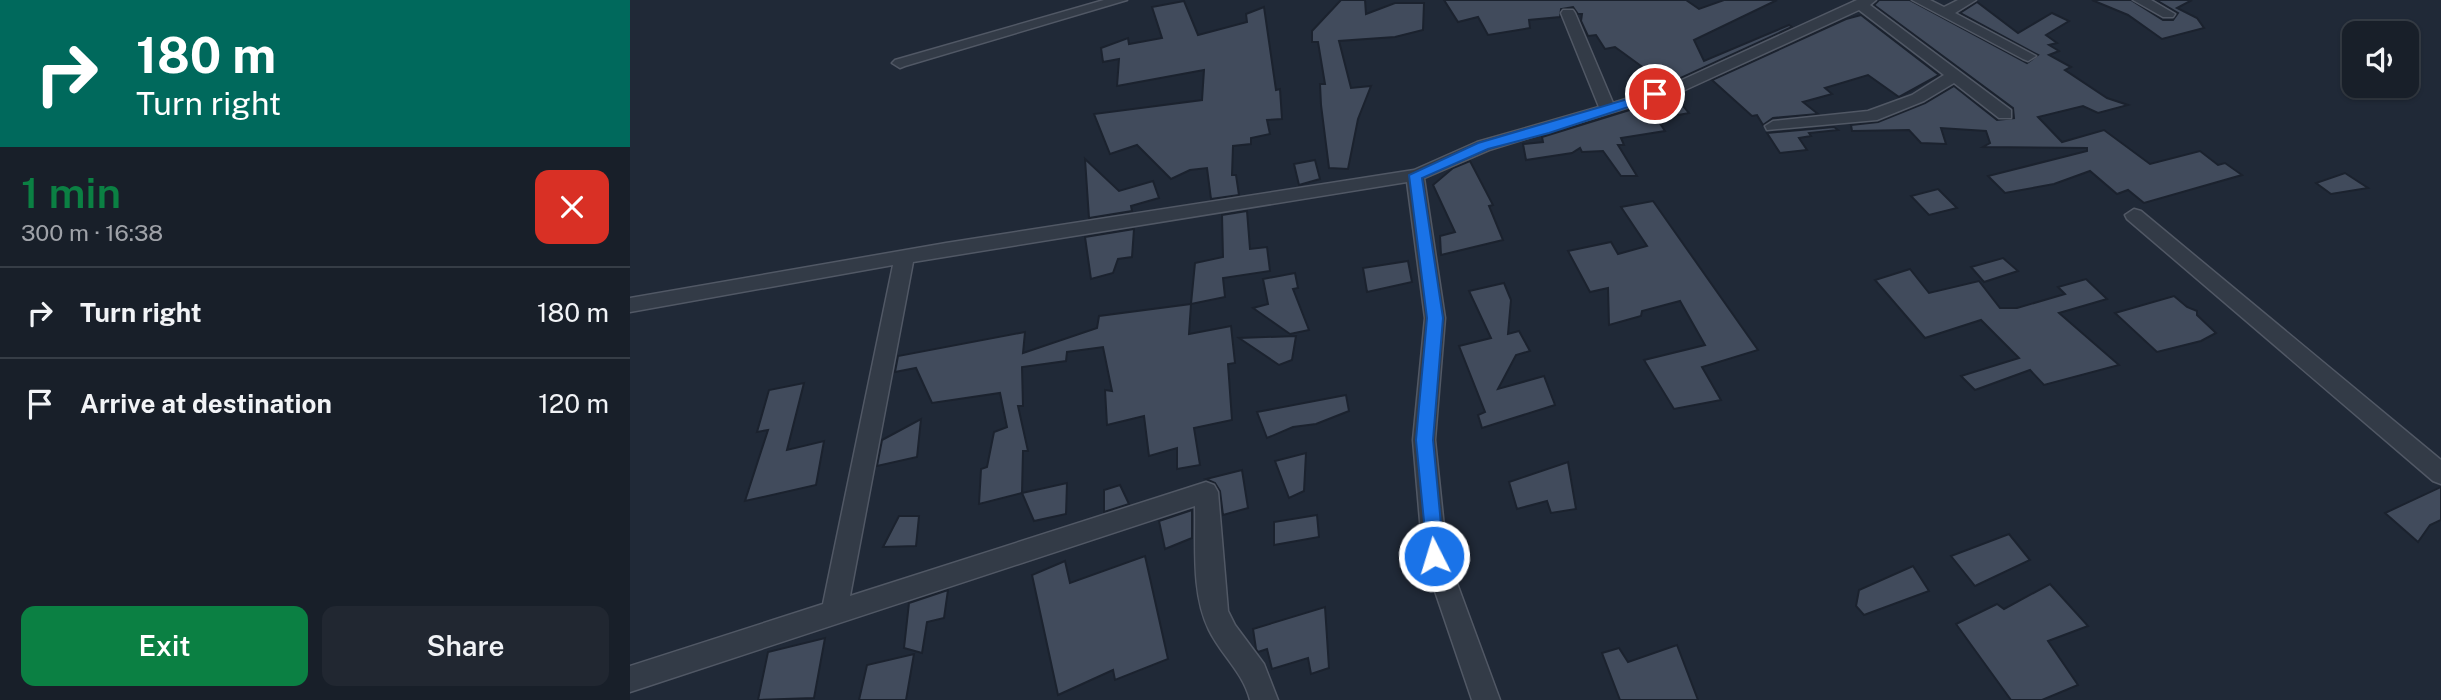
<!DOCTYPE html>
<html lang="en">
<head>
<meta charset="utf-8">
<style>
	:root { --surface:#181f29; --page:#212731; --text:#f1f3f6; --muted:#9fa2a8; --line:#363d46; --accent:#0b8043 }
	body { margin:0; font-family:"Public Sans",sans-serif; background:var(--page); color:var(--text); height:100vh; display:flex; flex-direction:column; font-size:26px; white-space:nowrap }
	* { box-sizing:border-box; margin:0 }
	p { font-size:23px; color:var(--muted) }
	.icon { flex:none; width:38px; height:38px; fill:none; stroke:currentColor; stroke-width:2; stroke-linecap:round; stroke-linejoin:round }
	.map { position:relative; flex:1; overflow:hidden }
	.panel { display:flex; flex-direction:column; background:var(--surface); width:630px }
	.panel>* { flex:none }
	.hud { background:#00695c; color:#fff; overflow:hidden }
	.fabs { position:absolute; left:1712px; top:21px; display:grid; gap:14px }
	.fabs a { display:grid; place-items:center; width:77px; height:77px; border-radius:14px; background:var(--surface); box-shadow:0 2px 5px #0004,0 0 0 2px var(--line); font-size:35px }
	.pin { position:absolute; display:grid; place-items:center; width:60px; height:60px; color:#fff; margin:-30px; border:4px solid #fff; border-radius:50%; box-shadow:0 2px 7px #0007 }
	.me { position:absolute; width:77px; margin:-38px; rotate:355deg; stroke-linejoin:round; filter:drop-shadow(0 0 5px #0008) }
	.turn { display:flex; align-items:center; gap:24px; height:147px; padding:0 21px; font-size:32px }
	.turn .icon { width:91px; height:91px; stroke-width:2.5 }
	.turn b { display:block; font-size:49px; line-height:60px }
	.round { display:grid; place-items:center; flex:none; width:74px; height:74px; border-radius:14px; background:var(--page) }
	.headline { display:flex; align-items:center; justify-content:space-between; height:119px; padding:0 21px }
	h1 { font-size:42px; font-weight:600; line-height:52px; color:var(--accent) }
	.action { display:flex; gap:14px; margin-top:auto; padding:14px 21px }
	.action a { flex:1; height:80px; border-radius:14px; background:var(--accent); color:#fff; font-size:28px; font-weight:600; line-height:80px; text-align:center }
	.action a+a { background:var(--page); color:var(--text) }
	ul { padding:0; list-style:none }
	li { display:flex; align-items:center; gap:21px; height:91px; padding:0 21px; border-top:2px solid var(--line) }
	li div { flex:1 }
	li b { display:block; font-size:26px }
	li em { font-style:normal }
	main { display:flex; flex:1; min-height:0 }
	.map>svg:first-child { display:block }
	.building { fill:#414b5c; stroke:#1b222e; stroke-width:2 }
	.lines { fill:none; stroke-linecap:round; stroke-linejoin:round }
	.street-casing { stroke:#515865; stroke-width:3 }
	.street { fill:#333b47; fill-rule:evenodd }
	.route { fill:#1a73e8; stroke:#114b97; stroke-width:2 }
</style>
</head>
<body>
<main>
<section class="panel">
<div class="hud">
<div class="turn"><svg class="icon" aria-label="right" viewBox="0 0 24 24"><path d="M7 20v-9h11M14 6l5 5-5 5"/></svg><div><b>180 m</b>Turn right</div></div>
</div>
<div class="headline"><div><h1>1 min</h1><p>300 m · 16:38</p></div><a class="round" style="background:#d93025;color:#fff"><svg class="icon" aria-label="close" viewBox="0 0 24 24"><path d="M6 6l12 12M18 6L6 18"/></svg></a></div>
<ul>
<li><svg class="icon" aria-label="right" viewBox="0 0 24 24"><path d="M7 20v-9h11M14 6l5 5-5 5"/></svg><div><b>Turn right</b></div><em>180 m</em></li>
<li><svg class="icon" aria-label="arrive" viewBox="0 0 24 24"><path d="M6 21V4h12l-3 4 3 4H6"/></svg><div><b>Arrive at destination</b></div><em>120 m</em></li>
</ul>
<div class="action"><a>Exit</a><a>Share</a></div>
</section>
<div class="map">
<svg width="1811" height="700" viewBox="0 0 1811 700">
	<rect width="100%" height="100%" fill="#202937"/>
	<g class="building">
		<polygon points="711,0 735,0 736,14 765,3 794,3 793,30 765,37 709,41 721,88 741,86 728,119 718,169 699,168 691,105 690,84 695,84 688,42 682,42 682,31"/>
		<polygon points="814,0 1056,0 1069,9 1094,0 1147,0 1064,40 1074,61 1159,25 1162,27 1042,82 1015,90 1000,76 1018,71 985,47 975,49 966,35 958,36 951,21 952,14 948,14 943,7 931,9 930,17 899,20 900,28 858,35 848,17 828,22"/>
		<polygon points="1249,0 1280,0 1397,63 1408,55 1330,13 1347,2 1388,33 1422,13 1439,21 1416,35 1427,43 1419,45 1429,51 1419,55 1441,67 1435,70 1477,98 1498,105 1468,113 1453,106 1408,117 1432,142 1474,130 1520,164 1570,151 1588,165 1595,163 1612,175 1514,203 1498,190 1487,194 1460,171 1424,184 1375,193 1358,176 1457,151 1457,148 1353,147 1360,143 1356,131 1311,128 1316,144 1291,143 1279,130 1222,131 1221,125 1248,122 1295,103 1324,86 1367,120 1384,118 1383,108 1244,5"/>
		<polygon points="1462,0 1501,0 1533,20 1543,20 1548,13 1526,0 1562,0 1547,8 1567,18 1574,28 1532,39 1498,15"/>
		<polygon points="554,1 568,35 617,22 616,14 634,7 646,90 650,89 652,119 637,120 640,134 621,138 621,144 603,146 602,175 606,175 609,195 581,199 577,168 560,170 541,179 507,145 480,154 464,114 572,100 574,70 487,86 489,59 473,62 471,48 498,38 499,44 532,38 522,7"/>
		<polygon points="1231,15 1309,75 1269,97 1238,75 1195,88 1202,94 1173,102 1188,114 1143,118 1133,125 1127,115 1122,116 1082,80 1216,19"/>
		<polygon points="1045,96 1059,113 1027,119 1035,131 991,138 994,145 988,145 1007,176 991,176 973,151 952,152 950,148 942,153 896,160 893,144 913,142 912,137"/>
		<polygon points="1204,127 1208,130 1179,133 1181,136 1169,138 1177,150 1150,153 1137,133"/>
		<polygon points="455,159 489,191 523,181 529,198 501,206 502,211 459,218"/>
		<polygon points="685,160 690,179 669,185 664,164"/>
		<polygon points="840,161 863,205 859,206 873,240 811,255 810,236 825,232 803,185 823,168"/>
		<polygon points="1715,173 1738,188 1701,194 1686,183"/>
		<polygon points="1308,189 1327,208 1299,215 1281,196"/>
		<polygon points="1023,201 1128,350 1072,367 1091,400 1044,409 1014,360 1075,345 1050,301 1012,311 1011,316 979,325 978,288 960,292 938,251 981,242 988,254 1017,246 991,207"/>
		<polygon points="617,211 620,249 637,247 640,271 593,278 595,297 561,304 565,263 593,257 592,215"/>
		<polygon points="504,229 502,257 488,259 483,273 461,279 455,237"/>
		<polygon points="1373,258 1388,271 1354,282 1341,267"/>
		<polygon points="778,261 782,282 737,292 733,268"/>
		<polygon points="1280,269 1299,293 1349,281 1370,308 1387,308 1435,294 1428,287 1456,279 1477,299 1429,313 1489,365 1414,385 1400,370 1345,390 1331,376 1389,358 1351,320 1295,338 1245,280"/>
		<polygon points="665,273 668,288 663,289 679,330 660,334 623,308 638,304 633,279"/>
		<polygon points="874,283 881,300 878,334 889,331 900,351 886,355 868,389 914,376 925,405 852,428 848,415 855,412 829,346 861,338 839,291"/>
		<polygon points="1544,296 1557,307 1567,311 1567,315 1586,333 1571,341 1527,352 1485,313"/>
		<polygon points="561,304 559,334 601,326 605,363 598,364 602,420 564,428 570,465 547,469 547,448 519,456 514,416 477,425 475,390 482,391 473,347 437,352 436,361 392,367 393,406 388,406 398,451 393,451 392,493 349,504 351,469 357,467 364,432 377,427 370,393 302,403 286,368 265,372 268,356 395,332 393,353 467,328 469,316"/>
		<polygon points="666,336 662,360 649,365 609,338"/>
		<polygon points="174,383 157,450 194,441 186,485 115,501 138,430 127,432 139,390"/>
		<polygon points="716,395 719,411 686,424 663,427 637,438 627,412"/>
		<polygon points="291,419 287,457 247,466 252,440"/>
		<polygon points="676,453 674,491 659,498 645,461"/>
		<polygon points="938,462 946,509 921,513 917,501 887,509 879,482"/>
		<polygon points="612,470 618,508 593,515 590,491 585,483 576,479"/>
		<polygon points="437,483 436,514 404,521 392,493"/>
		<polygon points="490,485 499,504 474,512 474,490"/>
		<polygon points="1811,487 1811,520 1800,525 1788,542 1755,513"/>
		<polygon points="562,510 562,538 535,549 529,521"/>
		<polygon points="687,515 689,537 644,545 644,522"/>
		<polygon points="269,516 289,516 286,546 253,547"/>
		<polygon points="1379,534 1400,560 1345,586 1321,556"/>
		<polygon points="515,556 538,659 485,680 483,670 428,695 402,575 435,561 440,583"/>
		<polygon points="1283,566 1299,591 1234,615 1226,606 1229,590"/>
		<polygon points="1420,584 1458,626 1418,641 1448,685 1412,700 1381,700 1326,624 1367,604 1374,609"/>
		<polygon points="318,590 314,618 297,622 292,653 274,648 279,603"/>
		<polygon points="695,607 699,668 681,674 678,658 642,669 637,649 628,652 626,649 623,629"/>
		<polygon points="195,638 184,698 128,700 138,652"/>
		<polygon points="1047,645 1068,700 990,700 972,653 989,648 998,662"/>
		<polygon points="284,654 276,700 229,700 237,665"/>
	</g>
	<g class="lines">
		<g class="street-casing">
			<g id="street">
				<polygon points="474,0 497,0 275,66 270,68 262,63 265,60"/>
				<path d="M1227,0H1246L1240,5L1381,110V118H1369L1324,83L1294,101L1247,120L1137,130L1135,126L1143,121L1238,111L1282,95L1314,75L1229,10L1055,90L859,150L794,178L815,318L805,440L817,556L870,700H842L793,556L783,440L795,318L777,182L283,262L220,596L576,482L584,485L588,492L598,611L605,625L634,664L648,700H620C613,672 591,655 579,630C561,593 566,546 565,506L0,692V666L193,604L263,265L0,312V298L316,243L784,170L847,142L969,107L931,13L933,10H943L945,13L983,103L1043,84Z"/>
				<polygon points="1282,0 1300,0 1314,7 1328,0 1346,0 1325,13 1406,56 1398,61 1393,59"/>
				<polygon points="1503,0 1521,0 1545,14 1543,17 1533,17"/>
				<polygon points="1504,209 1511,211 1811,460 1811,484 1803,481 1497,219 1495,215"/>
			</g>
		</g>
		<use href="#street" class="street"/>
	</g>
	<polygon class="route" points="1025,91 1031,94 1029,97 919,133 858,149 792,178 813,318 803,440 814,556 811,562 804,565 798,562 786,440 797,318 779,175 848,143"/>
</svg>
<div class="fabs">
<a><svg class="icon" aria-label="sound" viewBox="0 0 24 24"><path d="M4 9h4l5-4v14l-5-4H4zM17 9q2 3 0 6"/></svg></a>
</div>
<div class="pin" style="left:1025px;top:94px;background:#d93025"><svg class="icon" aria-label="arrive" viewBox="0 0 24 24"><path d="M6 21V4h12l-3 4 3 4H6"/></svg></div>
<svg class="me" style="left:804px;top:556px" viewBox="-20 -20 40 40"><circle r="17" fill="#1a73e8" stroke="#fff" stroke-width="3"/><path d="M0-11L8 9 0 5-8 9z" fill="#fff"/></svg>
</div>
</main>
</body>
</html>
